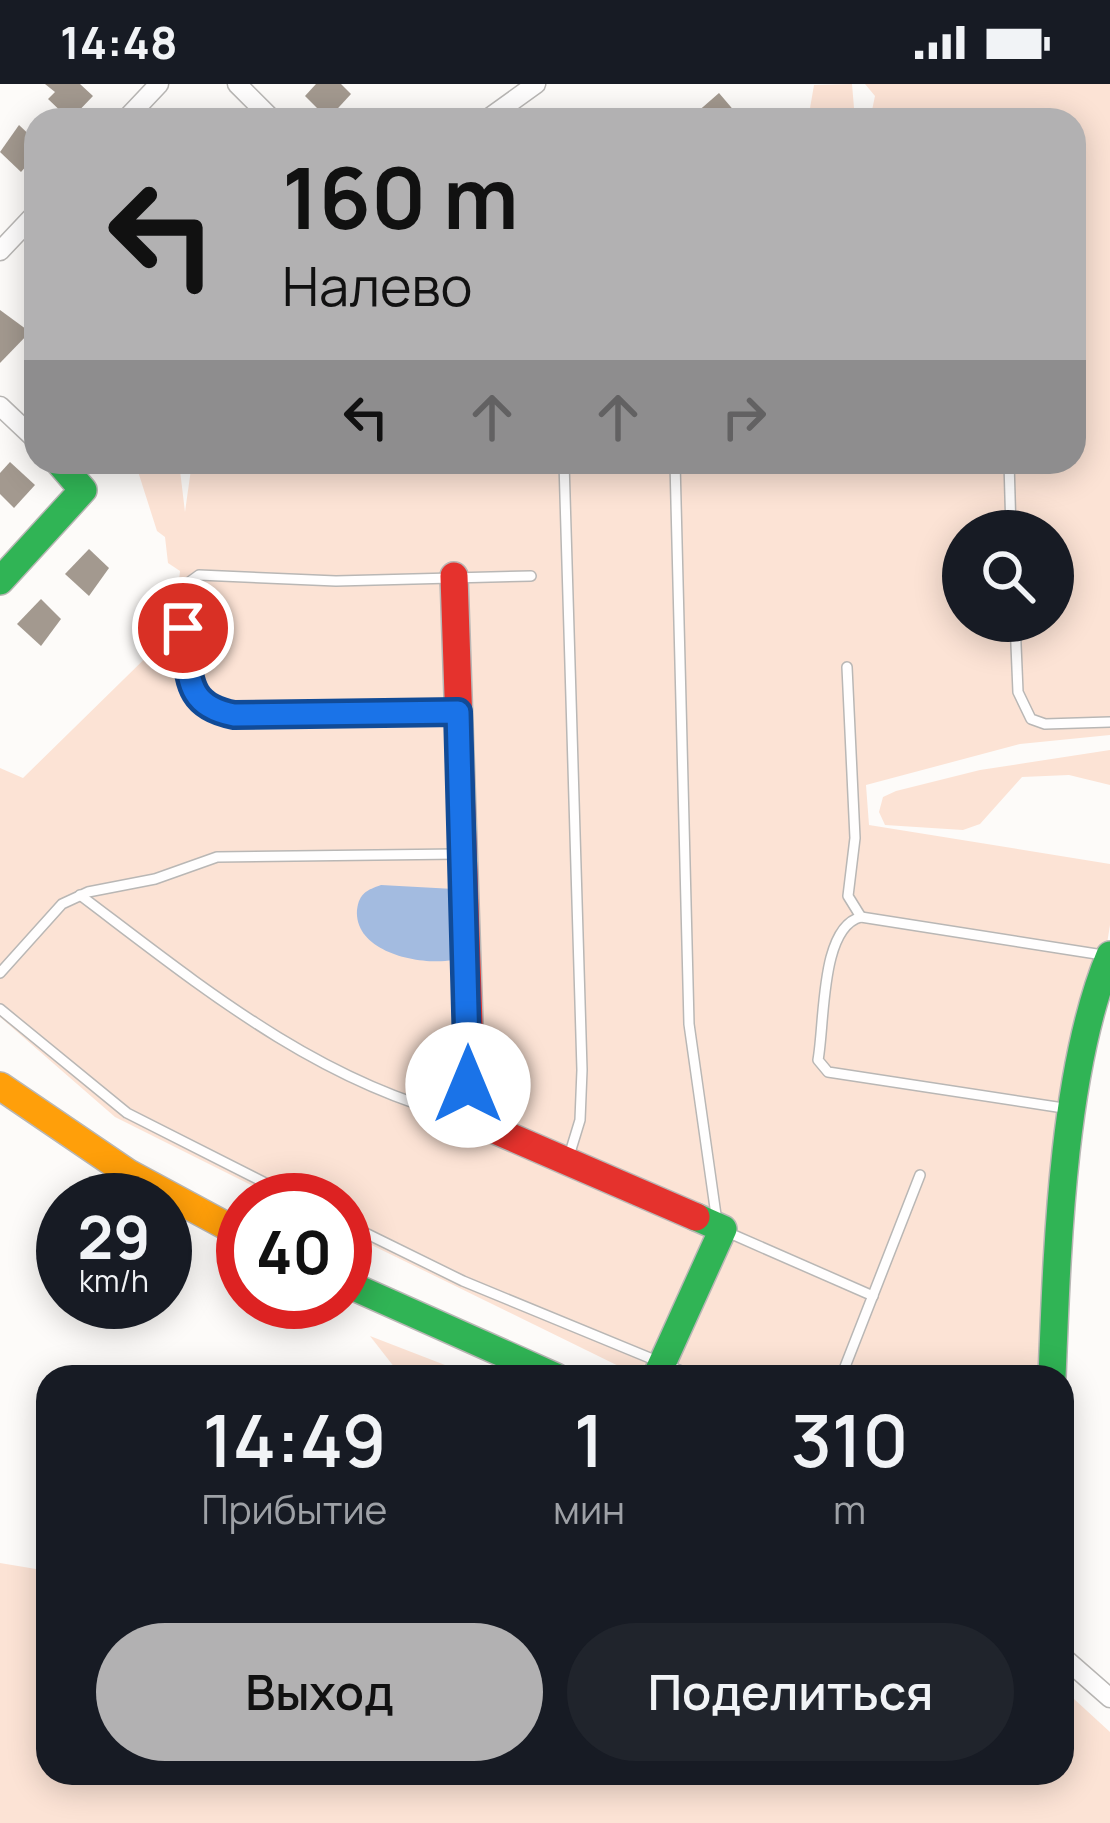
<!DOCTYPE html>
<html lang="ru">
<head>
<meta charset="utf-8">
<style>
	:root { --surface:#171b24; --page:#20242c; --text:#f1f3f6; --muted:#9ea1a6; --accent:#b2b1b2 }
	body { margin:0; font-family:Manrope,sans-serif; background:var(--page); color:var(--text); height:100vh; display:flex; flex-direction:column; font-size:45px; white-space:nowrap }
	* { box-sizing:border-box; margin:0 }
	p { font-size:39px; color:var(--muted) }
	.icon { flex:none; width:66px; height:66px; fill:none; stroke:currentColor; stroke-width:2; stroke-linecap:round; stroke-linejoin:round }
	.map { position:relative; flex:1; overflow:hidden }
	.side { position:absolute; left:36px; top:1281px; width:1038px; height:420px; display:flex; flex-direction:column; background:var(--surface); border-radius:36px; box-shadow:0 6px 30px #0003 }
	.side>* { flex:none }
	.banner { position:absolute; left:24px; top:24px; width:1062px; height:366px; border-radius:36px; box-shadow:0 6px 30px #0003; background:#b2b1b2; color:#111; overflow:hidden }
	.buttons { position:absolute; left:942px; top:426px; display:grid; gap:24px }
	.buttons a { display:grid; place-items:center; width:132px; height:132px; border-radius:50%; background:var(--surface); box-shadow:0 6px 30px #0003; font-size:60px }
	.speed { position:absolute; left:36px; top:1089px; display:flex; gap:24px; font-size:60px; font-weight:700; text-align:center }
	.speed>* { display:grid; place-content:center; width:156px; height:156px; border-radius:50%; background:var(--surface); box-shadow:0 6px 30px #0003; line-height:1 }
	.speed small { font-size:30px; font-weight:400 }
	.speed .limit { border:18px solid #d22; background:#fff; color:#111 }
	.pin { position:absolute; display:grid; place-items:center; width:102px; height:102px; color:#fff; margin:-51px; border:6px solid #fff; border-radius:50%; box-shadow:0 3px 12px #0007 }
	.me { position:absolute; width:132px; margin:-66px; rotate:0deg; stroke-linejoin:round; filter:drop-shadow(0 0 9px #0008) }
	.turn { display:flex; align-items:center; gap:42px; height:252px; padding:0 60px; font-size:54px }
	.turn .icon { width:156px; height:156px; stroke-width:2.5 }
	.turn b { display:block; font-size:84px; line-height:102px }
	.lanes { display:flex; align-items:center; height:114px; padding:0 60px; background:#0003; justify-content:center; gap:60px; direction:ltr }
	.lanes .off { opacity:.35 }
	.eta { display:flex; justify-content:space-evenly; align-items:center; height:204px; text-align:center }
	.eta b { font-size:72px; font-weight:600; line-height:84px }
	.cta { display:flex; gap:24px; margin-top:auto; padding:24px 60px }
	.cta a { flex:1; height:138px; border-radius:72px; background:var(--accent); color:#111; font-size:48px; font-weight:600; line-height:138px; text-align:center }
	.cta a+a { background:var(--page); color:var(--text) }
	.status { display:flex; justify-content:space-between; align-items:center; height:84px; padding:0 60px; background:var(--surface); direction:ltr }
	.status svg { height:33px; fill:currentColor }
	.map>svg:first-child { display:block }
	.green { fill:#fce3d5; fill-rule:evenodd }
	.water { fill:#a3bbe0 }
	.building { fill:#a3998f }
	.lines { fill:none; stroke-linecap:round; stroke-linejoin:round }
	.lane-casing { stroke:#b9b7b5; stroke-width:12 }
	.street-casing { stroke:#b9b7b5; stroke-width:21 }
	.fast-casing { stroke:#b9b7b5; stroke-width:30 }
	.slow-casing { stroke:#b9b7b5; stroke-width:30 }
	.jam-casing { stroke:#b9b7b5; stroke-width:30 }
	.lane { stroke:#fffefe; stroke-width:9 }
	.street { stroke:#fffefe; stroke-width:18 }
	.fast { stroke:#30b455; stroke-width:27 }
	.slow { stroke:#ff9f0a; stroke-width:27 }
	.jam { stroke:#e5322d; stroke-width:27 }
	.route-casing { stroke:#114b97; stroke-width:30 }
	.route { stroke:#1a73e8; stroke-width:21 }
</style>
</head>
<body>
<div class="status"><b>14:48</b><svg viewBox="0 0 49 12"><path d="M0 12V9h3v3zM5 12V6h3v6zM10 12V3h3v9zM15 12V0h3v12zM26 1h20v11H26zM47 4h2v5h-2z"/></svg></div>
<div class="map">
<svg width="1110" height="1739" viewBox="0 0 1110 1739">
	<rect width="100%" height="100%" fill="#fdfbf9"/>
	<g class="green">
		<polygon points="852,0 855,36 808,36 814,1"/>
		<path d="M865,0H1110V651L1020,660L866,701L869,741L1110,780V841L1047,1234L1044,1293H641L345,1148V1116H281L115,1033L0,933V684L23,694L174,546L180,487L168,479L165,453L157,447L135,378H179L185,428L192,378H1074V36H870L875,12ZM963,447H1053V537H963Z"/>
		<polygon points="1110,666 1110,701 1069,691 1022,693 980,740 963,746 885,741 879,728 883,713 896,707 980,686"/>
		<polygon points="370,1252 476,1293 402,1293"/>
		<polygon points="0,1479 48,1487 48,1689 1062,1689 1062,1604 1110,1648 1110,1739 0,1739"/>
	</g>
	<path class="water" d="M381,801L454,805L453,876C419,882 354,868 357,826C359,809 367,806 381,801Z"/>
	<g class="building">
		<polygon points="45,0 80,0 93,12 70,36 48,15 55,8"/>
		<polygon points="316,0 341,0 351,10 328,35 305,12"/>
		<polygon points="719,9 742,36 688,36 711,16"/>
		<polygon points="19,41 36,57 36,71 21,88 0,68"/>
		<polygon points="0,226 30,248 0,279"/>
		<polygon points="10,378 35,401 14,424 0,410 0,389"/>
		<polygon points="89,465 109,484 89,512 65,490"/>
		<polygon points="41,515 61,535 41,562 17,540"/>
	</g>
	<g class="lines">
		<g class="lane-casing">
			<g id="lane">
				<polyline points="564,378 582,986 580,1036 569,1072"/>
				<polyline points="675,378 689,940 717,1138"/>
				<polyline points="1009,378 1011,447"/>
				<polyline points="1015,537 1018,608 1031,635 1045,640 1110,638"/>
				<polyline points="847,583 855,754 848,812 861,833"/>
				<path d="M454,628L234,631C223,628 205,629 198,618C182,594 181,526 188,499L199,491L336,497L531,492"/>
				<path d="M80,811C198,900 315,997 461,1033"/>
				<polyline points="0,889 62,820 88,808 155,795 217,773 458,770"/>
				<polyline points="0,925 127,1029 299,1116"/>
				<path d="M1070,1025L828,988L818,976C825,938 820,843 861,833L1103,871"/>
				<polyline points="345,1139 463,1197 696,1293"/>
				<polyline points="727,1148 873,1212"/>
				<polyline points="841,1293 920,1091"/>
			</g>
		</g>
		<g class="street-casing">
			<g id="street">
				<polyline points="237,0 273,36"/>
				<polyline points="125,36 159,0"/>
				<polyline points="486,36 536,0"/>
				<polyline points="0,167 36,129"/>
				<polyline points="0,322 36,356"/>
				<polyline points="1062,1572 1110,1614"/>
			</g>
		</g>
		<g class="fast-casing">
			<g id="fast">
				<polyline points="0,497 83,406 59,378"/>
				<polyline points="345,1199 556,1293"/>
				<polyline points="656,1293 723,1145 696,1133"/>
				<path d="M1052,1293C1057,1168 1062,986 1110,871"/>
			</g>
		</g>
		<g class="slow-casing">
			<polyline id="slow" points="0,1002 128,1089 243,1151"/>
		</g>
		<g class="jam-casing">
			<polyline id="jam" points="454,492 470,969 467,1034 696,1133"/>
		</g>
		<use href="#lane" class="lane"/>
		<use href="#street" class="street"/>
		<use href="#fast" class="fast"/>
		<use href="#slow" class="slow"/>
		<use href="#jam" class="jam"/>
	</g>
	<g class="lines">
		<g class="route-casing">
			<path id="route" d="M183,544C191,590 182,621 234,631L458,628L468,1001"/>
		</g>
		<use href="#route" class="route"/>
	</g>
</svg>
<div class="buttons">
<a><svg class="icon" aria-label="search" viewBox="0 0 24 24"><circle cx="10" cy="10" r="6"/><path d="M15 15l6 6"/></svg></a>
</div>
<div class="speed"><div>29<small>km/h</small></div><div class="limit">40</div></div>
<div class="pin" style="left:183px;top:544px;background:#d93025"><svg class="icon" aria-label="arrive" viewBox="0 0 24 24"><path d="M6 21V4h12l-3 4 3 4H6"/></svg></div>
<svg class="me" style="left:468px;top:1001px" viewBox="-20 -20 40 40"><circle r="19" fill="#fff"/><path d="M0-13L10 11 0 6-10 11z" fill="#1a73e8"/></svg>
<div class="banner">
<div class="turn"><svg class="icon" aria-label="left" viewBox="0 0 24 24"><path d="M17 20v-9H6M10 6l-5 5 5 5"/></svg><div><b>160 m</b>Налево</div></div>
<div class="lanes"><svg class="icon" aria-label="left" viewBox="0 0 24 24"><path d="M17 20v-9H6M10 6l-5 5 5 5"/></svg><svg class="icon off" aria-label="ahead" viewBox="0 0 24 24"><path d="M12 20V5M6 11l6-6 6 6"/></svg><svg class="icon off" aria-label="ahead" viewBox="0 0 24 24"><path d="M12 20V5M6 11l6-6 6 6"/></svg><svg class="icon off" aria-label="right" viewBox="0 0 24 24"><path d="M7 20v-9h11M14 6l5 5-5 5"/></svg></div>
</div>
<section class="side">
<div class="eta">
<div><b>14:49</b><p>Прибытие</p></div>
<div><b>1</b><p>мин</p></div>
<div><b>310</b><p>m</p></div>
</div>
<div class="cta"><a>Выход</a><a>Поделиться</a></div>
</section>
</div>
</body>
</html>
